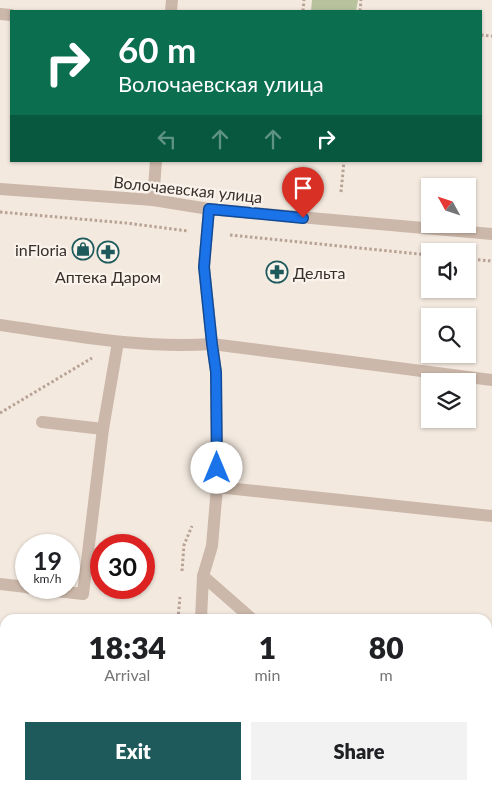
<!DOCTYPE html>
<html lang="en">
<head>
<meta charset="utf-8">
<style>
	:root { --surface:#fff; --page:#f2f2f2; --text:#202124; --muted:#757577; --accent:#1e5a5c }
	body { margin:0; font-family:Lato,sans-serif; background:var(--page); color:var(--text); height:100vh; display:flex; flex-direction:column; font-size:19px; white-space:nowrap }
	* { box-sizing:border-box; margin:0 }
	p { font-size:16px; color:var(--muted) }
	.icon { flex:none; width:28px; height:28px; fill:none; stroke:currentColor; stroke-width:2; stroke-linecap:round; stroke-linejoin:round }
	.map { position:relative; flex:1; overflow:hidden }
	.panel { position:absolute; left:0px; top:614px; width:492px; height:176px; display:flex; flex-direction:column; background:var(--surface); border-radius:15px 15px 0 0; box-shadow:0 1px 4px #0004 }
	.panel>* { flex:none }
	.guide { position:absolute; left:10px; top:10px; width:472px; height:152px; border-radius:0px; box-shadow:0 1px 4px #0004; background:#0b6e4f; color:#fff; overflow:hidden }
	.needle { width:32px; rotate:310deg }
	.fabs { position:absolute; left:421px; top:178px; display:grid; gap:10px }
	.fabs a { display:grid; place-items:center; width:55px; height:55px; border-radius:0px; background:var(--surface); box-shadow:0 1px 4px #0004; font-size:25px }
	.speed { position:absolute; left:15px; top:534px; display:flex; gap:10px; font-size:25px; font-weight:700; text-align:center }
	.speed>* { display:grid; place-content:center; width:65px; height:65px; border-radius:50%; background:var(--surface); box-shadow:0 1px 4px #0004; line-height:1 }
	.speed small { font-size:12px; font-weight:400 }
	.speed .limit { border:8px solid #d22; background:#fff; color:#111 }
	.pin { position:absolute; display:grid; place-items:center; width:42px; height:42px; color:#fff; margin:-51px -21px; border-radius:50% 50% 50% 0; rotate:-45deg; box-shadow:0 0 5px #0007 }
	.pin .icon { rotate:45deg }
	.me { position:absolute; width:55px; margin:-28px; rotate:0deg; stroke-linejoin:round; filter:drop-shadow(0 0 4px #0008) }
	.turn { display:flex; align-items:center; gap:18px; height:105px; padding:0 25px; font-size:22px }
	.turn .icon { width:65px; height:65px; stroke-width:2.5 }
	.turn b { display:block; font-size:35px; line-height:42px }
	.lanes { display:flex; align-items:center; height:48px; padding:0 25px; background:#0003; justify-content:center; gap:25px; direction:ltr }
	.lanes .off { opacity:.35 }
	.eta { display:flex; justify-content:space-evenly; align-items:center; height:85px; text-align:center }
	.eta b { font-size:30px; font-weight:800; line-height:35px }
	.cta { display:flex; gap:10px; margin-top:auto; padding:10px 25px }
	.cta a { flex:1; height:58px; border-radius:0px; background:var(--accent); color:#fff; font-size:20px; font-weight:800; line-height:58px; text-align:center }
	.cta a+a { background:var(--page); color:var(--text) }
	.map>svg:first-child { display:block }
	.green { fill:#b8c39e }
	.lines { fill:none; stroke-linecap:round; stroke-linejoin:round }
	.path { stroke:#b8a294; stroke-width:3; stroke-dasharray:2.5 2.5; stroke-linecap:butt }
	.service { stroke:#ccb8aa; stroke-width:12 }
	.minor { stroke:#ccb8aa; stroke-width:12 }
	.tertiary { stroke:#ccb8aa; stroke-width:12 }
	.route-casing { stroke:#114b97; stroke-width:12 }
	.route { stroke:#1a73e8; stroke-width:9 }
	.labels { text-anchor:middle; dominant-baseline:central; stroke-width:4.5; stroke-linejoin:round; paint-order:stroke }
	.street-label { font-size:16px; fill:#392e2a; stroke:#faf3ec }
	.poi-label { font-size:16px; fill:#392e2a; stroke:#faf3ec; text-anchor:end }
</style>
</head>
<body>
<div class="map">
<svg width="492" height="789" viewBox="0 0 492 789">
	<rect width="100%" height="100%" fill="#f3e9df"/>
	<g class="green">
		<polygon points="312,0 358,0 356,11 311,11"/>
		<polygon points="0,778 5,779 5,785 40,785 39,789 0,789"/>
	</g>
	<g class="lines">
		<g class="path">
			<polyline points="303,11 304,0"/>
			<polyline points="360,11 361,0"/>
			<polyline points="481,35 492,36"/>
			<polyline points="341,192 344,161"/>
			<polyline points="0,212 126,223 188,231"/>
			<polyline points="230,235 430,255"/>
			<polyline points="468,259 492,261"/>
			<polyline points="0,413 92,358"/>
			<polyline points="182,571 184,545 192,526"/>
			<polyline points="178,619 180,597"/>
			<polyline points="163,789 163,785"/>
		</g>
		<g class="service">
			<polyline points="0,14 11,15"/>
			<path d="M0,325C70,335 141,349 212,344L492,380"/>
			<polyline points="42,422 103,429"/>
			<polyline points="0,584 26,587"/>
			<polyline points="29,588 83,594 103,429 118,342"/>
			<polyline points="201,619 203,576"/>
			<polyline points="252,619 203,576 212,546 217,487 492,516"/>
			<polyline points="488,725 492,726"/>
			<polyline points="407,785 412,789"/>
			<polyline points="193,789 193,785"/>
		</g>
		<g class="minor">
			<polyline points="171,11 172,0"/>
			<polyline points="153,200 156,161"/>
			<polyline points="209,209 204,267 212,344 216,372 217,487"/>
		</g>
		<polyline class="tertiary" points="0,189 153,200 209,209 492,234"/>
	</g>
	<g class="lines">
		<g class="route-casing">
			<polyline id="route" points="217,468 216,372 212,344 204,267 209,209 303,218"/>
		</g>
		<use href="#route" class="route"/>
	</g>
	<defs>
		<g id="shop-ring" transform="scale(1.125)"><circle r="9.5" fill="#faf3ec" stroke="#1e5a5c" stroke-width="1.5"/><path d="M-5-2.5h2.3a2.7 3.5 0 0 1 5.4 0H5L5.5 6h-11ZM-1.5-2.5h3a1.5 2.3 0 0 0-3 0Z" fill="#1e5a5c"/></g>
		<g id="pharmacy-ring" transform="scale(1.125)"><circle r="9.5" fill="#faf3ec" stroke="#1e5a5c" stroke-width="1.5"/><path d="M-2-6h4v4h4v4h-4v4h-4v-4h-4v-4h4Z" fill="#1e5a5c"/></g>
	</defs>
	<g fill-rule="evenodd">
		<use href="#shop-ring" x="83" y="249"/>
		<use href="#pharmacy-ring" x="108" y="252"/>
		<use href="#pharmacy-ring" x="277" y="272"/>
	</g>
	<g class="labels">
		<g class="street-label">
			<text transform="translate(188 189) rotate(6)">Волочаевская улица</text>
		</g>
		<g class="poi-label">
			<text x="67" y="249">inFloria</text>
			<text x="293" y="272" text-anchor="start">Дельта</text>
			<text x="108" y="276" text-anchor="middle">Аптека Даром</text>
		</g>
	</g>
</svg>
<div class="fabs">
<a><svg class="needle" viewBox="-14 -14 28 28"><path d="M0-13l5 13h-10z" fill="#e53935"/><path d="M0 13l5-13h-10z" fill="#757577"/></svg></a>
<a><svg class="icon" aria-label="sound" viewBox="0 0 24 24"><path d="M4 9h4l5-4v14l-5-4H4zM17 9q2 3 0 6"/></svg></a>
<a><svg class="icon" aria-label="search" viewBox="0 0 24 24"><circle cx="10" cy="10" r="6"/><path d="M15 15l6 6"/></svg></a>
<a><svg class="icon" aria-label="layers" viewBox="0 0 24 24"><path d="M12 4l9 5-9 5-9-5zM3 14l9 5 9-5"/></svg></a>
</div>
<div class="speed"><div>19<small>km/h</small></div><div class="limit">30</div></div>
<div class="pin" style="left:303px;top:218px;background:#d93025"><svg class="icon" aria-label="arrive" viewBox="0 0 24 24"><path d="M6 21V4h12l-3 4 3 4H6"/></svg></div>
<svg class="me" style="left:217px;top:468px" viewBox="-20 -20 40 40"><circle r="19" fill="#fff"/><path d="M0-13L10 11 0 6-10 11z" fill="#1a73e8"/></svg>
<div class="guide">
<div class="turn"><svg class="icon" aria-label="right" viewBox="0 0 24 24"><path d="M7 20v-9h11M14 6l5 5-5 5"/></svg><div><b>60 m</b>Волочаевская улица</div></div>
<div class="lanes"><svg class="icon off" aria-label="left" viewBox="0 0 24 24"><path d="M17 20v-9H6M10 6l-5 5 5 5"/></svg><svg class="icon off" aria-label="ahead" viewBox="0 0 24 24"><path d="M12 20V5M6 11l6-6 6 6"/></svg><svg class="icon off" aria-label="ahead" viewBox="0 0 24 24"><path d="M12 20V5M6 11l6-6 6 6"/></svg><svg class="icon" aria-label="right" viewBox="0 0 24 24"><path d="M7 20v-9h11M14 6l5 5-5 5"/></svg></div>
</div>
<section class="panel">
<div class="eta">
<div><b>18:34</b><p>Arrival</p></div>
<div><b>1</b><p>min</p></div>
<div><b>80</b><p>m</p></div>
</div>
<div class="cta"><a>Exit</a><a>Share</a></div>
</section>
</div>
</body>
</html>
